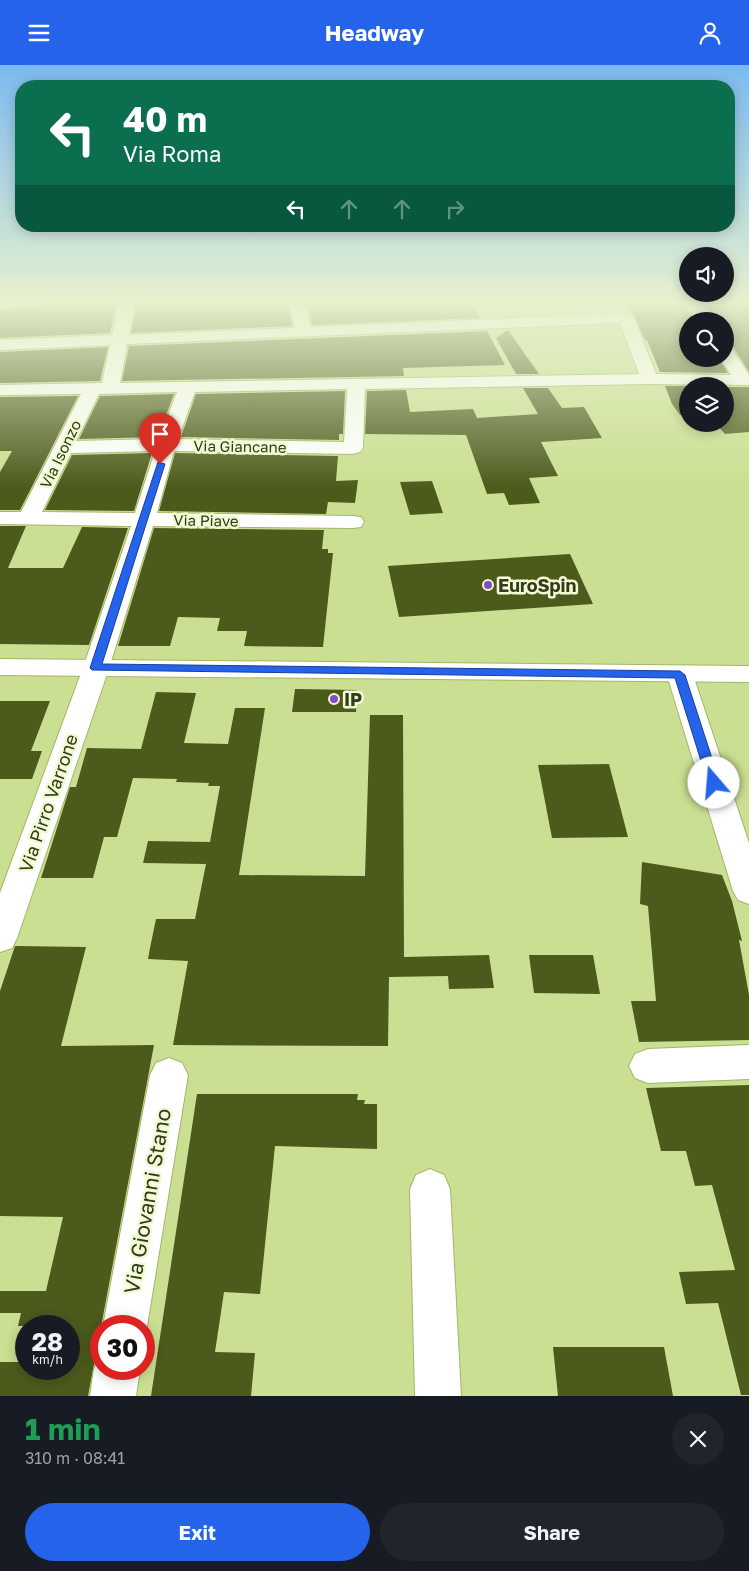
<!DOCTYPE html>
<html lang="en">
<head>
<meta charset="utf-8">
<style>
	:root { --surface:#171b24; --page:#20242c; --text:#f1f3f6; --muted:#9ea1a6; --accent:#2563eb }
	body { margin:0; font-family:"Golos Text",sans-serif; background:var(--page); color:var(--text); height:100vh; display:flex; flex-direction:column; font-size:19px; white-space:nowrap }
	* { box-sizing:border-box; margin:0 }
	p { font-size:16px; color:var(--muted) }
	.icon { flex:none; width:28px; height:28px; fill:none; stroke:currentColor; stroke-width:2; stroke-linecap:round; stroke-linejoin:round }
	.map { position:relative; height:1331px; overflow:hidden }
	.drawer { display:flex; flex-direction:column; background:var(--surface); flex:1 }
	.drawer>* { flex:none }
	.hud { position:absolute; left:15px; top:15px; width:720px; height:152px; border-radius:20px; box-shadow:0 2px 12px #0003; background:#0b6e4f; color:#fff; overflow:hidden }
	.controls { position:absolute; left:679px; top:182px; display:grid; gap:10px }
	.controls a { display:grid; place-items:center; width:55px; height:55px; border-radius:50%; background:var(--surface); box-shadow:0 2px 12px #0003; font-size:25px }
	.speed { position:absolute; left:15px; top:1250px; display:flex; gap:10px; font-size:25px; font-weight:700; text-align:center }
	.speed>* { display:grid; place-content:center; width:65px; height:65px; border-radius:50%; background:var(--surface); box-shadow:0 2px 12px #0003; line-height:1 }
	.speed small { font-size:12px; font-weight:400 }
	.speed .limit { border:8px solid #d22; background:#fff; color:#111 }
	.pin { position:absolute; display:grid; place-items:center; width:42px; height:42px; color:#fff; margin:-51px -21px; border-radius:50% 50% 50% 0; rotate:-45deg; box-shadow:0 0 5px #0007 }
	.pin .icon { rotate:45deg }
	.me { position:absolute; width:55px; margin:-28px; rotate:342deg; stroke-linejoin:round; filter:drop-shadow(0 0 4px #0008) }
	.turn { display:flex; align-items:center; gap:18px; height:105px; padding:0 25px; font-size:22px }
	.turn .icon { width:65px; height:65px; stroke-width:2.5 }
	.turn b { display:block; font-size:35px; line-height:42px }
	.lanes { display:flex; align-items:center; height:48px; padding:0 25px; background:#0003; justify-content:center; gap:25px; direction:ltr }
	.lanes .off { opacity:.35 }
	.round { display:grid; place-items:center; flex:none; width:52px; height:52px; border-radius:26px; background:var(--page) }
	.headline { display:flex; align-items:center; justify-content:space-between; height:85px; padding:0 25px }
	h1 { font-size:30px; font-weight:700; line-height:38px; color:#1e9e55 }
	.primary-button { display:flex; gap:10px; margin-top:auto; padding:10px 25px }
	.primary-button a { flex:1; height:58px; border-radius:30px; background:var(--accent); color:#fff; font-size:20px; font-weight:700; line-height:58px; text-align:center }
	.primary-button a+a { background:var(--page); color:var(--text) }
	header { display:flex; justify-content:space-between; align-items:center; height:65px; padding:0 25px; background:var(--accent); color:#fff; font-size:22px; font-weight:700 }
	.map>svg:first-child { display:block }
	.building { fill:#4c5a1c }
	.lines { fill:none; stroke-linecap:round; stroke-linejoin:round }
	.street-casing { stroke:#a3b66a; stroke-width:2 }
	.secondary-casing { stroke:#a3b66a; stroke-width:2 }
	.street { fill:#fff; fill-rule:evenodd }
	.secondary { fill:#fff; fill-rule:evenodd }
	.route { fill:#2563eb; stroke:#184099 }
	.poi-dot { fill:#824dc5; stroke:#f0fbd4; stroke-width:2 }
	.labels { text-anchor:middle; dominant-baseline:central; stroke-width:5; stroke-linejoin:round; paint-order:stroke }
	.far-street-label { font-size:15px; fill:#333b1b; stroke:#f0fbd4 }
	.poi-label { font-size:18px; font-weight:bold; fill:#333b1b; stroke:#f0fbd4; text-anchor:start }
	.street-label { font-size:18px; fill:#333b1b; stroke:#f0fbd4 }
	.near-street-label { font-size:21px; fill:#333b1b; stroke:#f0fbd4 }
</style>
</head>
<body>
<header><svg class="icon" aria-label="menu" viewBox="0 0 24 24"><path d="M4 6h16M4 12h16M4 18h16"/></svg>Headway<svg class="icon" aria-label="person" viewBox="0 0 24 24"><circle cx="12" cy="8" r="4"/><path d="M4 21q1-7 8-7t8 7"/></svg></header>
<div class="map">
<svg width="749" height="1331" viewBox="0 0 749 1331">
	<rect width="100%" height="100%" fill="#cadf91"/>
	<g class="building">
		<polygon points="98,237 117,237 110,268 0,273 0,245 38,242 41,240"/>
		<polygon points="137,237 288,237 292,261 131,268"/>
		<polygon points="308,237 471,237 480,253 312,260"/>
		<polygon points="729,237 749,237 749,307 733,282 725,280 725,256 715,256 706,242"/>
		<polygon points="628,238 682,238 695,256 688,256 688,294 719,294 728,308 660,307 647,275 645,275"/>
		<polygon points="508,265 539,309 516,309 496,273"/>
		<polygon points="487,266 505,300 403,303 404,311 122,316 129,281"/>
		<polygon points="108,282 100,316 0,318 0,287"/>
		<polygon points="665,321 688,321 688,349 680,350 672,339"/>
		<polygon points="725,322 749,322 749,367 725,369 716,359 725,359"/>
		<polygon points="523,323 548,323 562,343 584,342 602,373 541,377 558,411 529,413 540,438 509,440 504,428 487,429 466,370 365,369 367,326 406,325 410,347 473,344 477,353 538,349"/>
		<polygon points="345,326 343,369 339,369 339,375 181,372 196,329"/>
		<polygon points="174,329 158,372 79,374 100,331"/>
		<polygon points="78,331 20,445 0,445 0,407 12,386 0,386 0,332"/>
		<polygon points="152,388 134,446 45,445 72,390"/>
		<polygon points="175,388 338,391 336,416 358,415 355,438 328,437 326,449 159,446"/>
		<polygon points="432,416 443,448 410,450 400,417"/>
		<polygon points="0,461 26,461 8,503 63,503 82,462 128,463 89,580 0,579"/>
		<polygon points="154,463 324,465 322,484 328,484 328,488 333,488 323,582 244,581 247,566 217,566 220,553 178,552 170,581 118,581"/>
		<polygon points="570,489 593,539 399,552 388,501"/>
		<polygon points="295,624 357,625 356,647 292,647"/>
		<polygon points="156,627 196,628 184,678 228,679 235,643 265,643 239,810 365,811 370,650 403,650 404,892 489,890 494,923 449,924 448,911 389,912 388,981 173,980 188,896 148,894 150,883 156,854 195,854 206,799 143,798 148,776 210,777 220,721 208,721 209,718 176,717 177,714 133,713 117,772 104,772 93,813 41,813 70,722 76,722 87,683 141,684"/>
		<polygon points="0,636 50,636 31,686 42,686 32,714 0,714"/>
		<polygon points="609,699 628,772 552,773 538,700"/>
		<polygon points="642,797 722,810 732,836 742,876 739,875 749,930 749,975 639,977 631,936 656,936 648,841 640,839"/>
		<polygon points="15,881 86,882 61,981 154,980 88,1331 0,1331 0,1297 26,1297 26,1304 69,1304 69,1261 18,1261 21,1248 0,1248 0,1226 46,1226 63,1152 0,1151 0,926"/>
		<polygon points="529,890 593,890 600,929 534,928"/>
		<polygon points="749,1020 749,1330 741,1330 718,1238 686,1239 679,1207 735,1205 712,1120 695,1121 686,1086 661,1086 646,1023"/>
		<polygon points="197,1029 358,1029 357,1035 365,1035 364,1039 377,1039 377,1084 275,1081 260,1229 224,1227 215,1287 255,1288 251,1331 151,1331"/>
		<polygon points="553,1282 664,1282 673,1331 558,1331"/>
	</g>
	<g class="lines">
		<g class="street-casing">
			<g id="street">
				<polygon points="0,237 41,237 38,240 0,243"/>
				<path d="M119,237H135L129,270L294,263L290,237H306L310,262L626,248L632,250L634,253L656,309L731,310L721,294H725V282L731,283L749,310V320L649,319L365,324L363,383L360,387L353,389L174,386L157,448L353,451L361,452L364,457L361,462L353,463L153,461L109,603L17,873L12,883L0,887V828L83,603L131,461L0,459V447H21L81,329L0,330V320L102,318L110,280L0,285V275L112,270ZM620,258L639,309L120,318L127,279ZM347,324L344,377L178,374L195,327ZM177,327L159,374L76,376L99,329ZM155,386L135,448L42,447L71,388Z"/>
				<polygon points="684,237 700,237 713,256 697,256"/>
				<polygon points="680,602 689,604 693,610 749,778 749,839 738,835 733,826 667,610 671,604"/>
				<polygon points="749,980 749,1014 648,1018 635,1013 629,1001 635,989 648,984"/>
				<polygon points="169,993 182,998 188,1010 147,1261 144,1270 144,1261 103,1261 150,1010 156,998"/>
				<polygon points="430,1104 444,1110 450,1124 461,1331 415,1331 410,1124 416,1110"/>
				<polygon points="101,1288 101,1304 140,1304 136,1331 90,1331 94,1304"/>
			</g>
		</g>
		<g class="secondary-casing">
			<polygon id="secondary" points="0,594 749,601 749,617 0,610"/>
		</g>
		<use href="#street" class="street"/>
		<use href="#secondary" class="secondary"/>
	</g>
	<linearGradient id="sky" x2="0" y2="1"><stop stop-color="#7bbaef"/><stop offset="0.56" stop-color="#e7f1ce"/><stop offset="1" stop-color="#e7f1ce" stop-opacity="0"/></linearGradient>
	<rect width="749" height="423" fill="url(#sky)"/>
	<polygon class="route" points="158,397 165,399 102,599 680,606 685,610 720,718 714,722 708,718 675,613 92,605 90,603"/>
	<g class="poi-dot">
		<circle cx="488" cy="520" r="5"/>
		<circle cx="334" cy="634" r="5"/>
	</g>
	<g class="labels">
		<g class="far-street-label">
			<text transform="translate(240 381) rotate(1)">Via Giancane</text>
			<text transform="translate(60 389) rotate(-64)">Via Isonzo</text>
			<text transform="translate(206 455) rotate(1)">Via Piave</text>
		</g>
		<g class="poi-label">
			<text x="498" y="520">EuroSpin</text>
			<text x="344" y="634">IP</text>
		</g>
		<g class="street-label">
			<text transform="translate(48 738) rotate(-71)">Via Pirro Varrone</text>
		</g>
		<g class="near-street-label">
			<text transform="translate(147 1136) rotate(-80)">Via Giovanni Stano</text>
		</g>
	</g>
</svg>
<div class="controls">
<a><svg class="icon" aria-label="sound" viewBox="0 0 24 24"><path d="M4 9h4l5-4v14l-5-4H4zM17 9q2 3 0 6"/></svg></a>
<a><svg class="icon" aria-label="search" viewBox="0 0 24 24"><circle cx="10" cy="10" r="6"/><path d="M15 15l6 6"/></svg></a>
<a><svg class="icon" aria-label="layers" viewBox="0 0 24 24"><path d="M12 4l9 5-9 5-9-5zM3 14l9 5 9-5"/></svg></a>
</div>
<div class="speed"><div>28<small>km/h</small></div><div class="limit">30</div></div>
<div class="pin" style="left:160px;top:399px;background:#d93025"><svg class="icon" aria-label="arrive" viewBox="0 0 24 24"><path d="M6 21V4h12l-3 4 3 4H6"/></svg></div>
<svg class="me" style="left:714px;top:718px" viewBox="-20 -20 40 40"><circle r="19" fill="#fff"/><path d="M0-13L10 11 0 6-10 11z" fill="#2563eb"/></svg>
<div class="hud">
<div class="turn"><svg class="icon" aria-label="left" viewBox="0 0 24 24"><path d="M17 20v-9H6M10 6l-5 5 5 5"/></svg><div><b>40 m</b>Via Roma</div></div>
<div class="lanes"><svg class="icon" aria-label="left" viewBox="0 0 24 24"><path d="M17 20v-9H6M10 6l-5 5 5 5"/></svg><svg class="icon off" aria-label="ahead" viewBox="0 0 24 24"><path d="M12 20V5M6 11l6-6 6 6"/></svg><svg class="icon off" aria-label="ahead" viewBox="0 0 24 24"><path d="M12 20V5M6 11l6-6 6 6"/></svg><svg class="icon off" aria-label="right" viewBox="0 0 24 24"><path d="M7 20v-9h11M14 6l5 5-5 5"/></svg></div>
</div>
</div>
<section class="drawer">
<div class="headline"><div><h1>1 min</h1><p>310 m · 08:41</p></div><a class="round"><svg class="icon" aria-label="close" viewBox="0 0 24 24"><path d="M6 6l12 12M18 6L6 18"/></svg></a></div>
<div class="primary-button"><a>Exit</a><a>Share</a></div>
</section>
</body>
</html>
